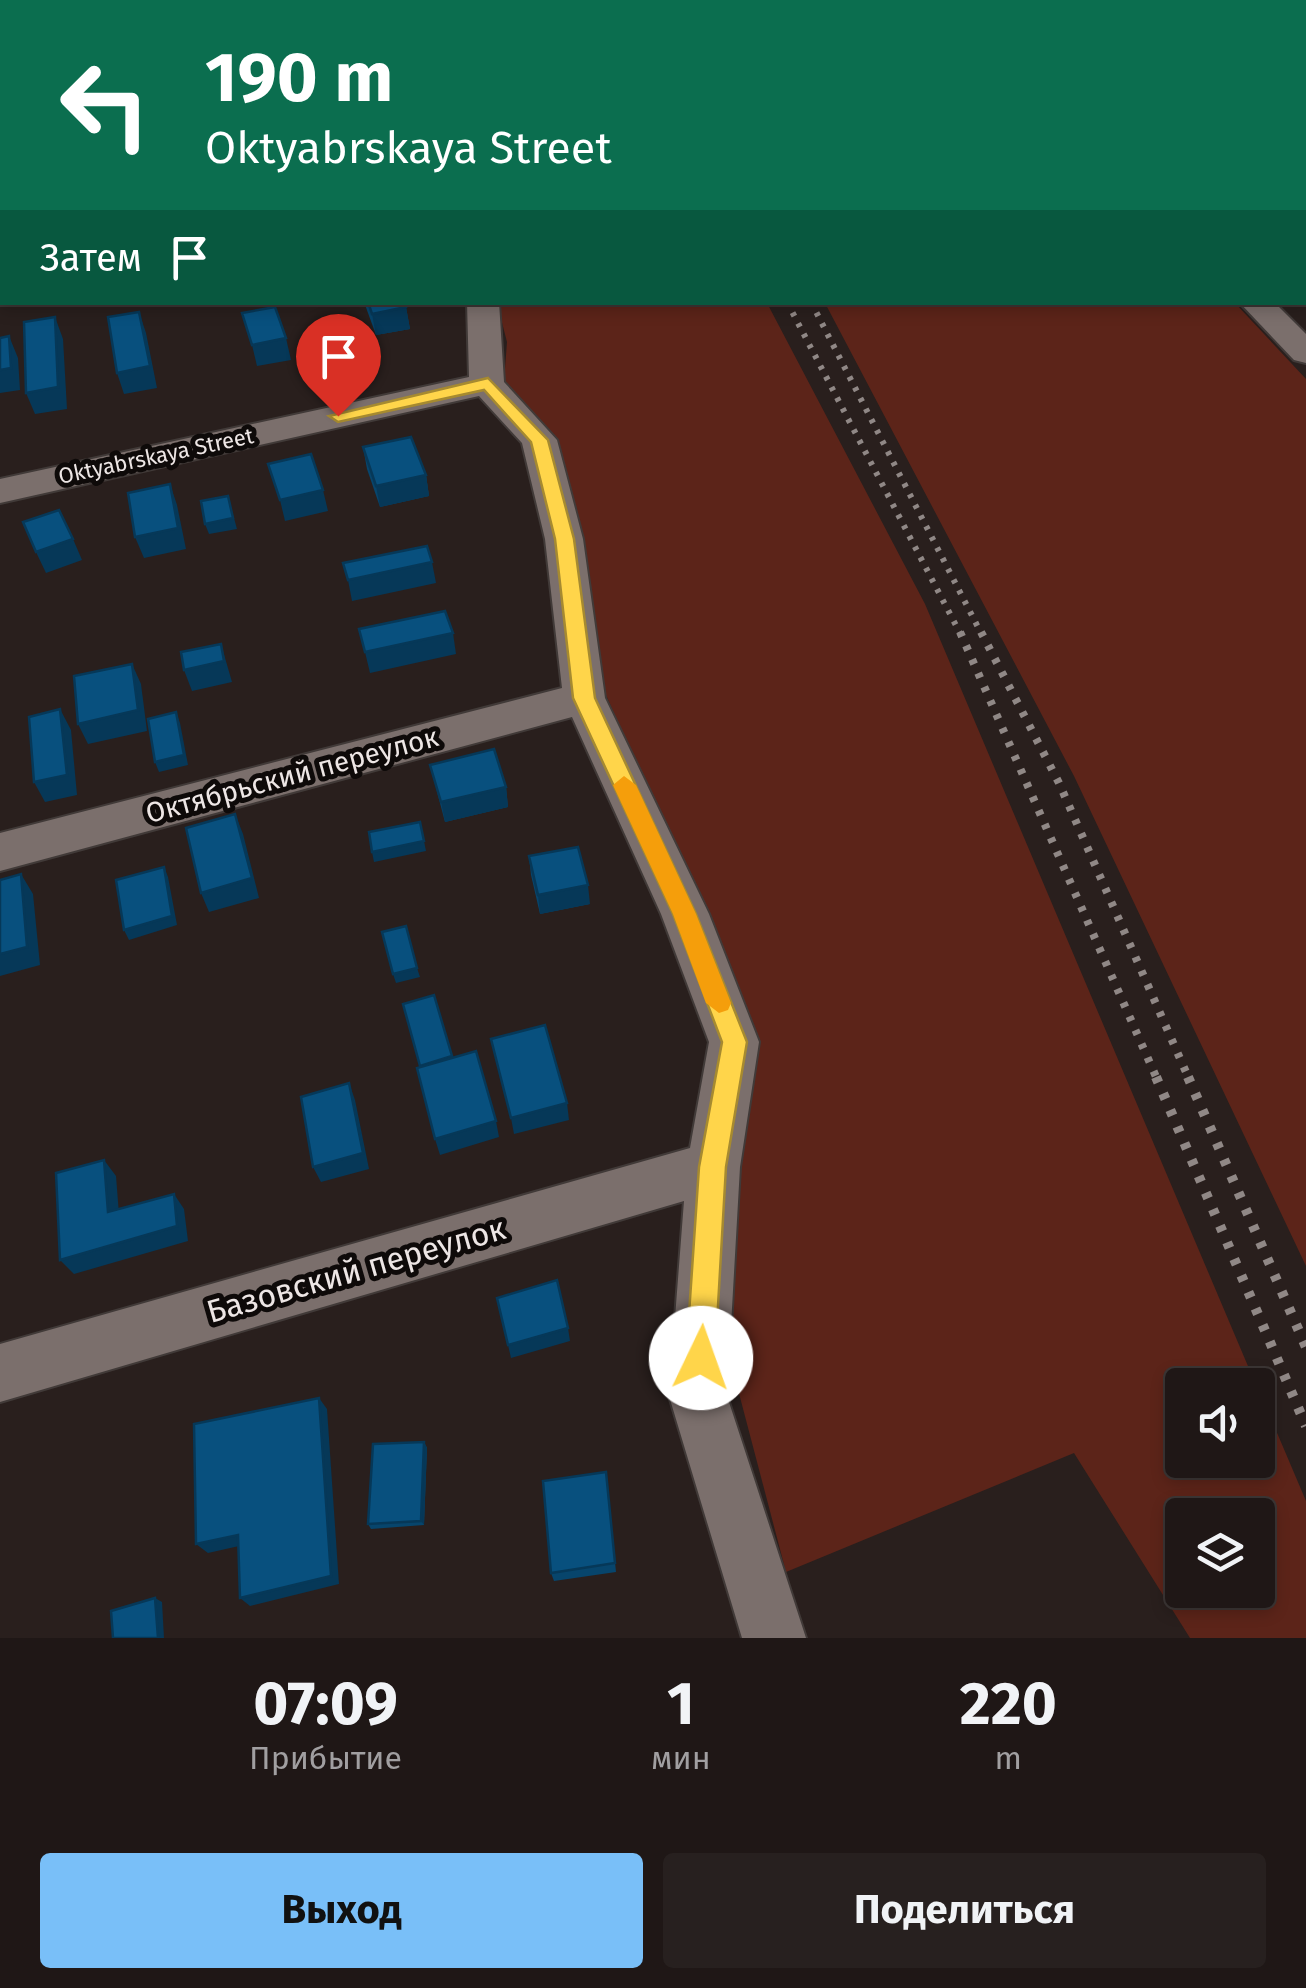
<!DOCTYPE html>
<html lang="ru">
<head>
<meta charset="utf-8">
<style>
	:root { --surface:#1f1716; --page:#27201f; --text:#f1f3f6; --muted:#a19fa1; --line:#3c3635; --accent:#79bff8 }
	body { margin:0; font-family:"Fira Sans",sans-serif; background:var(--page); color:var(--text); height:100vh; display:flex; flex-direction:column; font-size:38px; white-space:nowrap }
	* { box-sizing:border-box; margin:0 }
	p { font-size:32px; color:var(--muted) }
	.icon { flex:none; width:55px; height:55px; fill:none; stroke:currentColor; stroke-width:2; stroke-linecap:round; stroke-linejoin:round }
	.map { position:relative; height:1638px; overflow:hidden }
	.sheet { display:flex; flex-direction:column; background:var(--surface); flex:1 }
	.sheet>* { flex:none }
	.banner { position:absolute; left:0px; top:0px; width:1308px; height:305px; box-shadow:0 5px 15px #0003,0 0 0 2px var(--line); background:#0b6e4f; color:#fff; overflow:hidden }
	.fabs { position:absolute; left:1165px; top:1368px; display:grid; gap:20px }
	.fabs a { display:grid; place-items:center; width:110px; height:110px; border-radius:10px; background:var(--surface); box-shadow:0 5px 15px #0003,0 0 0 2px var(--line); font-size:50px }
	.pin { position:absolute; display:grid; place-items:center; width:85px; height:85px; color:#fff; margin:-102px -42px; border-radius:50% 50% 50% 0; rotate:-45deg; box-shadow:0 0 10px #0007 }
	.pin .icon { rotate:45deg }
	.me { position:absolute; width:110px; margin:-55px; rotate:3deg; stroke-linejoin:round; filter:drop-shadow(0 0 8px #0008) }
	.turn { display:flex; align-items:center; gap:35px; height:210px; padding:0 40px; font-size:45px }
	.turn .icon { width:130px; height:130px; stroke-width:2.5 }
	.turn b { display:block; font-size:70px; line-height:85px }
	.then { display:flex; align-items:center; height:95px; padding:0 40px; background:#0003; gap:20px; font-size:38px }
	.eta { display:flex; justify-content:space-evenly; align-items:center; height:170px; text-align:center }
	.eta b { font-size:60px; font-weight:700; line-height:70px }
	.primary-button { display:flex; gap:20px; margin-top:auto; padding:20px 40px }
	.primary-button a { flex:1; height:115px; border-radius:10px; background:var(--accent); color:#111; font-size:40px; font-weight:700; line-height:115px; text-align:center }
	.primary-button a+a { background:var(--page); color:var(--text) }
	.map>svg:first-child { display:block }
	.green { fill:#5c2419; fill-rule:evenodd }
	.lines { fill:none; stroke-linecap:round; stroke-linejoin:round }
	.minor-casing { stroke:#413a38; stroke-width:4 }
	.minor { fill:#7b6f6c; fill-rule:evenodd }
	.rail-far2 { stroke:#908886; stroke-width:6; stroke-dasharray:4 8; stroke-linecap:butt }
	.rail-far1 { stroke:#908886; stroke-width:8; stroke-dasharray:5 10; stroke-linecap:butt }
	.rail { stroke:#908886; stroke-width:10; stroke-dasharray:6 12; stroke-linecap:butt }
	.wall { fill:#07456c }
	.shaded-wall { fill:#063858 }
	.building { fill:#08507e; stroke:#063858; stroke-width:2.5 }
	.route { fill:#ffd54a; stroke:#a68a30; stroke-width:2.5 }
	.slow { fill:#f59e0b }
	.labels { text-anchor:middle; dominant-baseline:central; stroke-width:10; stroke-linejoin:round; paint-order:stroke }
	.far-street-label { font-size:22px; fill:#ede6e5; stroke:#0e0a09 }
	.street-label { font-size:28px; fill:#ede6e5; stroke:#0e0a09 }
	.near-street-label { font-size:32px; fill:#ede6e5; stroke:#0e0a09 }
</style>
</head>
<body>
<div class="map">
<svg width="1306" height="1638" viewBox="0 0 1306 1638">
	<rect width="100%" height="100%" fill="#291f1d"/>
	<g class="green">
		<path d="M497,303H767L925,604L1256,1385H1182V1460H1258V1388L1306,1501V1638H1190L1074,1453L786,1572L736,1382L728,1192L756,1067L753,1047L697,900L606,695L579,534L551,437L504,382L507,342ZM1182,1515H1258V1590H1182Z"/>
		<polygon points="825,303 1235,303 1306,379 1306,1266 1074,776"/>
	</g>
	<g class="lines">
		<g class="minor-casing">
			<g id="minor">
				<polygon points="378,0 404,0 405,2 380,2"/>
				<polygon points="935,0 962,0 964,2 937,2"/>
				<rect x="0" y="30" width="2" height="16"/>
				<rect x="1305" y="141" width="1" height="18"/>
				<polygon points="2,165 2,183 0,184 0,166"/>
				<polygon points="467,302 499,302 504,382 557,440 583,539 605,698 709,914 759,1042 740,1167 727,1396 806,1638 742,1638 669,1396 684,1201 0,1402 0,1344 690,1148 709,1042 661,914 572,717 0,871 0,833 562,688 545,539 522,443 479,396 0,503 0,479 469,377"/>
				<polygon points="1239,302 1274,302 1306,334 1306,363 1294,360"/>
			</g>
		</g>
		<use href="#minor" class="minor"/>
		<g class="rail-far2">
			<polyline points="787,302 961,635"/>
			<polyline points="811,302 982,635"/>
		</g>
		<g class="rail-far1">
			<polyline points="960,632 1157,1079"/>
			<polyline points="981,632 1059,783 1189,1079"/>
		</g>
		<g class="rail">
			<polyline points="1156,1077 1306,1426"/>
			<polyline points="1188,1077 1306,1347"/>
		</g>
	</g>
	<g class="wall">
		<polygon points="1273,0 1306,0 1305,2 1277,2"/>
		<polygon points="364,302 405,302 410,329 376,335"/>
		<polygon points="363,447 426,475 429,496 380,507 367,469"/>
		<polygon points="430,765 506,787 508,807 445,822"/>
		<polygon points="529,856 590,904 540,914 531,875"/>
		<polygon points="424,1442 427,1448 424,1525 371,1529 368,1524"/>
		<polygon points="606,1472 616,1572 554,1581 551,1573"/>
	</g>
	<g class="shaded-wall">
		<rect x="153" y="0" width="25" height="2"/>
		<polygon points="1175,0 1205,0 1204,2 1169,2"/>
		<polygon points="1292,0 1306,0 1306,4 1305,2 1291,2"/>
		<rect x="0" y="205" width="2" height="22"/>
		<polygon points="0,257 2,257 2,279 0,280"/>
		<polygon points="406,307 410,329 376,335 372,314"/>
		<polygon points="139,312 146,333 157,388 124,394 117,373"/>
		<polygon points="55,317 63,339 67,409 35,414 26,393"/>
		<polygon points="9,336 18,358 20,390 0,393 0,370"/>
		<polygon points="286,338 291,360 257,366 252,345"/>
		<polygon points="426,475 429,496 380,507 376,486"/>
		<polygon points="170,484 177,505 186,549 144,558 135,537"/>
		<polygon points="323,490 328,511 285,521 280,500"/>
		<polygon points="228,496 237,529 209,534 205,524"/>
		<polygon points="73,539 82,560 46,573 36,552"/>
		<polygon points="432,562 436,583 352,601 348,580"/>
		<polygon points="453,633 456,654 370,673 365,652"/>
		<polygon points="221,644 232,682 192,691 184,670"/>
		<polygon points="132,664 141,684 147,731 88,744 78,724"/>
		<polygon points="60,709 71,730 77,795 45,802 34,782"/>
		<polygon points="176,712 180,723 188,765 159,772 155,762"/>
		<polygon points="506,787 508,807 445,822 441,802"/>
		<polygon points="235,814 243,834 259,898 209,912 201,893"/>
		<polygon points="424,841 426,851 374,862 372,852"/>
		<polygon points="164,867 168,877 177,925 129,940 124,930"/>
		<polygon points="21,874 33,894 40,965 0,976 0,954"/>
		<polygon points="588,885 590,904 540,914 538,895"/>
		<polygon points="417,968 420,977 396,983 393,974"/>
		<polygon points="349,1083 355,1100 369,1169 321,1182 313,1167"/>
		<polygon points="567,1103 569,1120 514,1134 511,1118"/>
		<polygon points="496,1121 499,1137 440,1155 435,1139"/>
		<polygon points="104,1160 116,1176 120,1227 108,1212"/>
		<polygon points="174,1194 184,1209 188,1241 74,1274 60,1260"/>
		<polygon points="568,1328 570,1341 511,1358 508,1345"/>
		<polygon points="319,1398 327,1409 339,1584 250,1606 240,1598"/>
		<polygon points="424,1442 427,1448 424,1525 421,1521"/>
		<polygon points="238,1535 248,1544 208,1553 196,1544"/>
		<polygon points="155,1598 162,1602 164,1638 158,1638"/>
	</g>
	<g class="building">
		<polygon points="302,0 346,0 347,2 302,2"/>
		<polygon points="1033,0 1065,0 1048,2 1035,2"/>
		<rect x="0" y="176" width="2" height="29"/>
		<rect x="0" y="243" width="2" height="14"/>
		<polygon points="368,302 405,302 406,307 372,314"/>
		<polygon points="275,307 286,338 252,345 242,313"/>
		<polygon points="139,312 150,366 117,373 108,317"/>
		<polygon points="55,317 58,387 26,393 24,322"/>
		<polygon points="9,336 11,368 0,370 0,338"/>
		<polygon points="411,437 426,475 376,486 363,447"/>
		<polygon points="311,454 323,490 280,500 268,464"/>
		<polygon points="170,484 178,528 135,537 128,493"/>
		<polygon points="228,496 233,518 205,524 201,501"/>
		<polygon points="59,510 73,539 36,552 23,522"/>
		<polygon points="427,546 432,562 348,580 343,563"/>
		<polygon points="445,611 453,633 365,652 359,629"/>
		<polygon points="221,644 224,661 184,670 181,652"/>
		<polygon points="132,664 138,710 78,724 74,676"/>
		<polygon points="60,709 67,775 34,782 29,717"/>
		<polygon points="176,712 184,755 155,762 148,719"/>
		<polygon points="494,749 506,787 441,802 430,765"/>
		<polygon points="235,814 252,878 201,893 186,828"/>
		<polygon points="420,822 424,841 372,852 369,832"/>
		<polygon points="578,847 588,885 538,895 529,856"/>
		<polygon points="164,867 172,916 124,930 116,880"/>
		<polygon points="21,874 27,947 0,954 0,880"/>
		<polygon points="406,926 417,968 393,974 382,932"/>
		<polygon points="434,995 452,1056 420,1066 403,1004"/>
		<polygon points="545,1025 567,1103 511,1118 491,1039"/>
		<polygon points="476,1051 496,1121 435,1139 417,1068"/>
		<polygon points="349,1083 363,1153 313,1167 301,1097"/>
		<polygon points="104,1160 108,1212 174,1194 177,1226 60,1260 56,1173"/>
		<polygon points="557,1280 568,1328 508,1345 497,1298"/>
		<polygon points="319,1398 331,1576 240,1598 238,1535 196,1544 194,1424"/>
		<polygon points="424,1442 421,1521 368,1524 373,1444"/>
		<polygon points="606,1472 615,1563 551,1573 543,1481"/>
		<polygon points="155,1598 158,1638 113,1638 111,1611"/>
	</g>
	<polygon class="route" points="488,378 548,440 574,539 595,698 696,914 747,1042 726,1167 715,1358 711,1368 701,1373 690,1368 686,1358 699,1167 722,1042 673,914 573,698 555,539 531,442 484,390 338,422 329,416"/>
	<polygon class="slow" points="624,776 636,785 696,914 731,1003 728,1010 719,1013 706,1003 673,914 613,785"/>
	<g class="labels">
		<g class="far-street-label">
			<text transform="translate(156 456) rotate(-12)">Oktyabrskaya Street</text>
		</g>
		<g class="street-label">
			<text transform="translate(292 775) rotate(-15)">Октябрьский переулок</text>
		</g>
		<g class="near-street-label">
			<text transform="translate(356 1270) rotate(-16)">Базовский переулок</text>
		</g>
	</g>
</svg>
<div class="fabs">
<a><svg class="icon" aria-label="sound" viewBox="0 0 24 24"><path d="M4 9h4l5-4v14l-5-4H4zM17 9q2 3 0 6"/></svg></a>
<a><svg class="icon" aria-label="layers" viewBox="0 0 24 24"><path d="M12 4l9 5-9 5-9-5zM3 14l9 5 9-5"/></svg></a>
</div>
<div class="pin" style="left:338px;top:416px;background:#d93025"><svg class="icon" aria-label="arrive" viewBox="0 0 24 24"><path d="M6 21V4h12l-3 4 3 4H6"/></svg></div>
<svg class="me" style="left:701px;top:1358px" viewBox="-20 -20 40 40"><circle r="19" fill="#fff"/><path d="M0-13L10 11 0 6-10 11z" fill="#ffd54a"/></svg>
<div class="banner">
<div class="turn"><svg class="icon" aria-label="left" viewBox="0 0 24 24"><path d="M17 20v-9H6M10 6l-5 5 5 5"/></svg><div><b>190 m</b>Oktyabrskaya Street</div></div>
<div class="then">Затем<svg class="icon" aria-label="arrive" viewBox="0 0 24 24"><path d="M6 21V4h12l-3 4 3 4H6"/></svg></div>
</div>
</div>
<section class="sheet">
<div class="eta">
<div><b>07:09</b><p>Прибытие</p></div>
<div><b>1</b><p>мин</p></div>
<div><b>220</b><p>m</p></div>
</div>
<div class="primary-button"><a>Выход</a><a>Поделиться</a></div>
</section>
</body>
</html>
